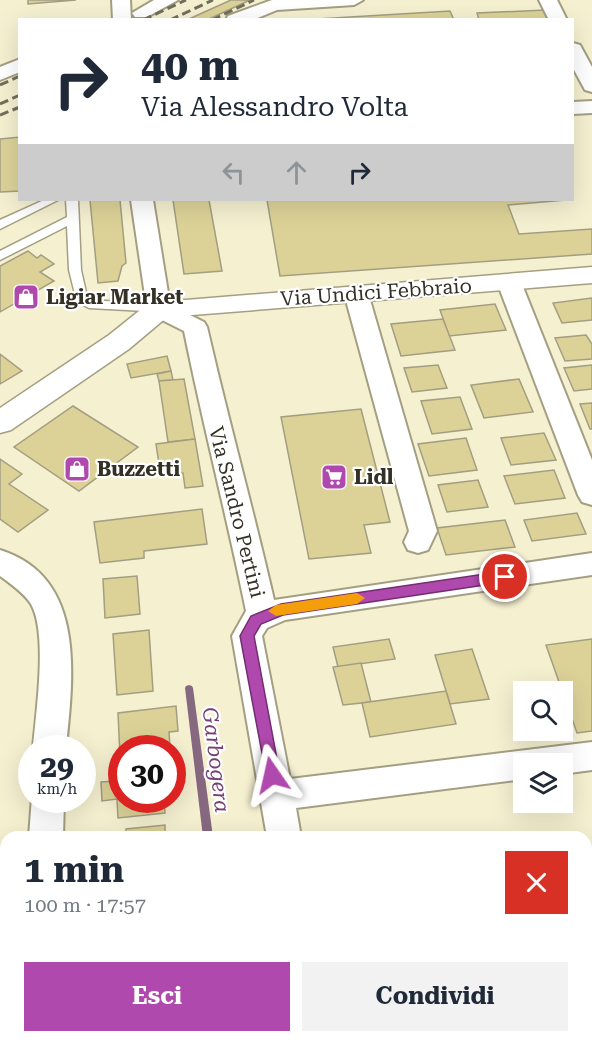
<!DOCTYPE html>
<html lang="it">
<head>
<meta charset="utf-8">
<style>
	:root { --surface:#fff; --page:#f2f2f3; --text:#1f2937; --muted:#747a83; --accent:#b049ad }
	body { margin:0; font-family:"Roboto Serif",serif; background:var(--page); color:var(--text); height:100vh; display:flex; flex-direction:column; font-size:22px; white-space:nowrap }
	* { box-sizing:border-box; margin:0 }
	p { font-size:20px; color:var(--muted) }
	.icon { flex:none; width:33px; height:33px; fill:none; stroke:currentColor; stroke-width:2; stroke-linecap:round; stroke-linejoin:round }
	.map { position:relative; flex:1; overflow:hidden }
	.drawer { position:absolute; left:0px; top:831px; width:592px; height:212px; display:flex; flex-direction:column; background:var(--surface); border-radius:18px 18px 0 0; box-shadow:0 6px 24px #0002 }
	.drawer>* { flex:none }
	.banner { position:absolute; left:18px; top:18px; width:556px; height:183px; border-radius:0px; box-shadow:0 6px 24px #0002; background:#fff; color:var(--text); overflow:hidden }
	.buttons { position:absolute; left:513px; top:681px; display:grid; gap:12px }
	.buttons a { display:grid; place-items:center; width:60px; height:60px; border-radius:0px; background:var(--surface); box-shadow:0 6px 24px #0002; font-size:30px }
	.speed { position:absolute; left:18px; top:735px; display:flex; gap:12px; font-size:30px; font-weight:700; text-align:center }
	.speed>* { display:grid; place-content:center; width:78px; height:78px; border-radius:50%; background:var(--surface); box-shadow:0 6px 24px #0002; line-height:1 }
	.speed small { font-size:15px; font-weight:400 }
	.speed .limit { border:9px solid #d22; background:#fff; color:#111 }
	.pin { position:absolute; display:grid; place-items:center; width:51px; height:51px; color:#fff; margin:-26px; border:3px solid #fff; border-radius:50%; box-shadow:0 2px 6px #0007 }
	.me { position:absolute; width:66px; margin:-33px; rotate:349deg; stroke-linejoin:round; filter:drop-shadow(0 0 4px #0008) }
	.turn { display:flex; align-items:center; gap:21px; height:126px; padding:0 24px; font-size:27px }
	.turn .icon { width:78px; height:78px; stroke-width:2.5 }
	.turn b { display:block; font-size:42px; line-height:51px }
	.lanes { display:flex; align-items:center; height:57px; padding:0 24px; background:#0003; justify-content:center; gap:30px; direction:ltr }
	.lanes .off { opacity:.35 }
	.round { display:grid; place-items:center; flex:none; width:63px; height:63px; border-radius:0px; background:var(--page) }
	.headline { display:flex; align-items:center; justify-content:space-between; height:102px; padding:0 24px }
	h1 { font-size:36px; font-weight:700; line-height:45px }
	.button { display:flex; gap:12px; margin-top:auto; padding:12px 24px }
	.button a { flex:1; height:69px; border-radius:0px; background:var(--accent); color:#fff; font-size:24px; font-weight:700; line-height:69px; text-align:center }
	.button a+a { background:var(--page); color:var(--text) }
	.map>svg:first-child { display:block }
	.green { fill:#d8d2ad }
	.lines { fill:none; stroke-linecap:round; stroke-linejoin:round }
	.stream { fill:#876881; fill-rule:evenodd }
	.building { fill:#dcd298; stroke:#a39e81; stroke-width:1.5 }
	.lane-casing { stroke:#a49f82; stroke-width:3 }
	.street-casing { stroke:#a49f82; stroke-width:4 }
	.secondary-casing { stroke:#a49f82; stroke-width:3 }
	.lane { fill:#fff; fill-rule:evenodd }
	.street { fill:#fff; fill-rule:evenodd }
	.secondary { fill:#fff; fill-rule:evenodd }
	.rail { stroke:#716e5c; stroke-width:3; stroke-dasharray:9 4.5; stroke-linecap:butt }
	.route { fill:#b049ad; stroke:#722f70; stroke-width:1.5 }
	.slow { fill:#f59e0b }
	.labels { text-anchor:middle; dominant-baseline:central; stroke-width:4.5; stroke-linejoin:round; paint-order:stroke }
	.street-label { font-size:20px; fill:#333125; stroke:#fff }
	.poi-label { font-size:20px; font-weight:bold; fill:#333125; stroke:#fff; text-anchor:start }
	.water-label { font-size:21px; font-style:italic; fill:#763f74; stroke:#fff }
</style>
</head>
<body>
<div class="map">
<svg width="592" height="1042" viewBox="0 0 592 1042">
	<rect width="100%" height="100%" fill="#f5f0d0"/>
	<polygon class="green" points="592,952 592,1042 347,1042 346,1037 586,1036 587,954"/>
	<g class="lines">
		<g class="stream">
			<polygon points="189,685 192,686 193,688 213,837 203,837 185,688 186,686"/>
			<polygon points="222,1036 232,1036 233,1042 223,1042"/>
		</g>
	</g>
	<g class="building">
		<polygon points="28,0 76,0 28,4"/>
		<polygon points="231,0 250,0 207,20 189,19"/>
		<polygon points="546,10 551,20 479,20 477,13"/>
		<polygon points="450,11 454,20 300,20"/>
		<polygon points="20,137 20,191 0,192 0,139"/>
		<polygon points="90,200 120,200 126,263 122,266 118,281 98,283"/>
		<polygon points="173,200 209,200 222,271 184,274"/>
		<polygon points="267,200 566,200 508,205 519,234 592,229 592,254 280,276"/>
		<polygon points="28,251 37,258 41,255 54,264 40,272 54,281 0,312 0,266"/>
		<polygon points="592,298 592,320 562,323 553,303"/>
		<polygon points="495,304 506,330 449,336 440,310"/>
		<polygon points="443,319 455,350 401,356 391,324"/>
		<polygon points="586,335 592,344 592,359 565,361 555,338"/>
		<polygon points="0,354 22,371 0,384"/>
		<polygon points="167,356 171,371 131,378 127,364"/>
		<polygon points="438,365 447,388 412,392 404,368"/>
		<polygon points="592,365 592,389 574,391 564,368"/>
		<polygon points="171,371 173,380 159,381 157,374"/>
		<polygon points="184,379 195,439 168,442 159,381"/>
		<polygon points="519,379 533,412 484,418 471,385"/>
		<polygon points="460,397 472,429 432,434 421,401"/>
		<polygon points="592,403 592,429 590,429 580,404"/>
		<polygon points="73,406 138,447 79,491 14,447"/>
		<polygon points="361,409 390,522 364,525 371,553 309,559 281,417"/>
		<polygon points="544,433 556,460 511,465 501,438"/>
		<polygon points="466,438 477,470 429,476 418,444"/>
		<polygon points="195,439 203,486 185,488 183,473 177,474 175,462 159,464 156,444"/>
		<polygon points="0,459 22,474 9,484 48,510 18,532 0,519"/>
		<polygon points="554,470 565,498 515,504 504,476"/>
		<polygon points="478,480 488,507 447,512 438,485"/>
		<polygon points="202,509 207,544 144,551 144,558 100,563 94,522"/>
		<polygon points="577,513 586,534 532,541 524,520"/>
		<polygon points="505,520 515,547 446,555 437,528"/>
		<polygon points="137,576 140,614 105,618 103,579"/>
		<polygon points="149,630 153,691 117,695 113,634"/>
		<polygon points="389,639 395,659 338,667 333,647"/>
		<polygon points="592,639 592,731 577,733 546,645"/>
		<polygon points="472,649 489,699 450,704 435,655"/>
		<polygon points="361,663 371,702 343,705 333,667"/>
		<polygon points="446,691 456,724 370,737 362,703"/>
		<polygon points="176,706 178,731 169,732 170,748 122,748 120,756 118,713"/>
		<polygon points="122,776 122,800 164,800 165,813 118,818 117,799 102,801 101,782 116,781 116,777"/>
		<polygon points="165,825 165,837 126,837 126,829"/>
		<polygon points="586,852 592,853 592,922 586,923"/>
		<polygon points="92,1036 161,1036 161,1039 91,1042"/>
	</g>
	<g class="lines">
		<g class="lane-casing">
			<g id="lane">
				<polygon points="44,200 58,200 0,229 0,220"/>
				<polygon points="66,200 78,200 81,270 87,297 92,300 159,305 164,306 164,312 89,308 77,302 69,270 67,226 0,260 0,251 67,217"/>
			</g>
		</g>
		<g class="street-casing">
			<g id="street">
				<polygon points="112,0 130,0 131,20 113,20"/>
				<polygon points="154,0 178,0 147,17 135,17 132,13"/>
				<polygon points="272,0 363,0 354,5 277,10 253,20 226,20 228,16"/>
				<polygon points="539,0 557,0 567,20 549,20"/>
				<polygon points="573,43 580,45 592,67 592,92 585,90 573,68"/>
				<polygon points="20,59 20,72 0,80 0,67"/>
				<polygon points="592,101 592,113 573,114 573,102"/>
				<path d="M131,200H153L170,305L204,322L207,327C228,419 253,508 274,600L592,553V575L285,620L267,628L262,636L290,779L592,742V770L562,774V764H524V779L296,808L301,837H267L232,636L246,611C227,517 203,425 184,331L150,314L147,309Z"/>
				<polygon points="509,275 517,277 521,282 592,460 592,505 582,502 578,495 497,282 501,277"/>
				<polygon points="356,286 364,288 368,293 437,531 428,550 418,553 408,550 404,542 409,531 344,293 348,288"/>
				<path d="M0,550C87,577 73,678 66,748H33C36,713 48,634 31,604C24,593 11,584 0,576Z"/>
				<polygon points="32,797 32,800 64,800 63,837 29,837"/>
				<rect x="18" y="1036" width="38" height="6"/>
				<polygon points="303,1036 342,1036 342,1042 304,1042"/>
			</g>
		</g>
		<g class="secondary-casing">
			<polygon id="secondary" points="592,267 592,283 167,317 129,349 11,430 0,433 0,408 109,335 149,303"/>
		</g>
		<use href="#lane" class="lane"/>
		<use href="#street" class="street"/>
		<use href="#secondary" class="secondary"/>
		<g class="rail">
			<polyline points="143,20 186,0"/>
			<polyline points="170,20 213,0"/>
			<polyline points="212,20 254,0"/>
			<polyline points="0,85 20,76"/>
			<polyline points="0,104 20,95"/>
			<polyline points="0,115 20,107"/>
		</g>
	</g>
	<polygon class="route" points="505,571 512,577 505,582 283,615 261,624 254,636 280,775 278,780 267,780 240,636 251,616 281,604"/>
	<polygon class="slow" points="357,593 365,598 357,604 276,616 268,611 276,605"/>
	<defs>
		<g id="shop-square" transform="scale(1.35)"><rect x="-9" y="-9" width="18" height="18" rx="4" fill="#b049ad" stroke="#fff"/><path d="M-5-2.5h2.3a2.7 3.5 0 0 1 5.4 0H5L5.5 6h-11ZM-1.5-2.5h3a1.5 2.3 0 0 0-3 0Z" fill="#fff"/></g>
		<g id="supermarket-square" transform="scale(1.35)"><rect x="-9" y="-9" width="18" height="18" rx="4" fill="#b049ad" stroke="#fff"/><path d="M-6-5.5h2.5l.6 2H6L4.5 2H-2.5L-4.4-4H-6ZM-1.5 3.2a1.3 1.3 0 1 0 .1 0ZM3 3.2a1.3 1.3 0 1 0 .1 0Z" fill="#fff"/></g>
	</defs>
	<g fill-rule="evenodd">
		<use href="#shop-square" x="26" y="297"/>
		<use href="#shop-square" x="77" y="469"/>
		<use href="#supermarket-square" x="334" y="477"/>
	</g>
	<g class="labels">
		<g class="street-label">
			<text transform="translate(376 292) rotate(-4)">Via Undici Febbraio</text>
			<text transform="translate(237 512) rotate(76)">Via Sandro Pertini</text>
		</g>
		<g class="poi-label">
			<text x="46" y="297">Ligiar Market</text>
			<text x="97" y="469">Buzzetti</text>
			<text x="354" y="477">Lidl</text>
		</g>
		<g class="water-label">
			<text transform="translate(216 760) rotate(83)">Garbogera</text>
		</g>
	</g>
</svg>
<div class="buttons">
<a><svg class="icon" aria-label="search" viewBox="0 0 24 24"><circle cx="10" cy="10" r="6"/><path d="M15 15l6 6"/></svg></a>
<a><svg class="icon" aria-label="layers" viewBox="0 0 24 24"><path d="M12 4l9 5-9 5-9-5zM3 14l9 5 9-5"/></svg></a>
</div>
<div class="speed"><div>29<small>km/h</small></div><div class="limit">30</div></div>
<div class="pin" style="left:505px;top:577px;background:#d93025"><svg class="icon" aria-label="arrive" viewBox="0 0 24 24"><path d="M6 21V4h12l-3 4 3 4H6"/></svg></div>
<svg class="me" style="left:272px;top:775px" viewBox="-20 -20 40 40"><path d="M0-17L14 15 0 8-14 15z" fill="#b049ad" stroke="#fff" stroke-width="4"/></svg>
<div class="banner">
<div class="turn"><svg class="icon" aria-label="right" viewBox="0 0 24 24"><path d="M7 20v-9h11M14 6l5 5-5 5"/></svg><div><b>40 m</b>Via Alessandro Volta</div></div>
<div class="lanes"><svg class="icon off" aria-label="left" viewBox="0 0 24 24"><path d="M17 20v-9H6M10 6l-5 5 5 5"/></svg><svg class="icon off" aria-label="ahead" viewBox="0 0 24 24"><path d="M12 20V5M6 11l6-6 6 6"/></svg><svg class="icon" aria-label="right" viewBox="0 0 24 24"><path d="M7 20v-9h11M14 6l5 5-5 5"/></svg></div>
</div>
<section class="drawer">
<div class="headline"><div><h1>1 min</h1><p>100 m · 17:57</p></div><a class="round" style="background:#d93025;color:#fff"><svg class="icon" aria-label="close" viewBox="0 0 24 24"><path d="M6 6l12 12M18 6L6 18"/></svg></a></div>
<div class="button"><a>Esci</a><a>Condividi</a></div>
</section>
</div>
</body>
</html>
